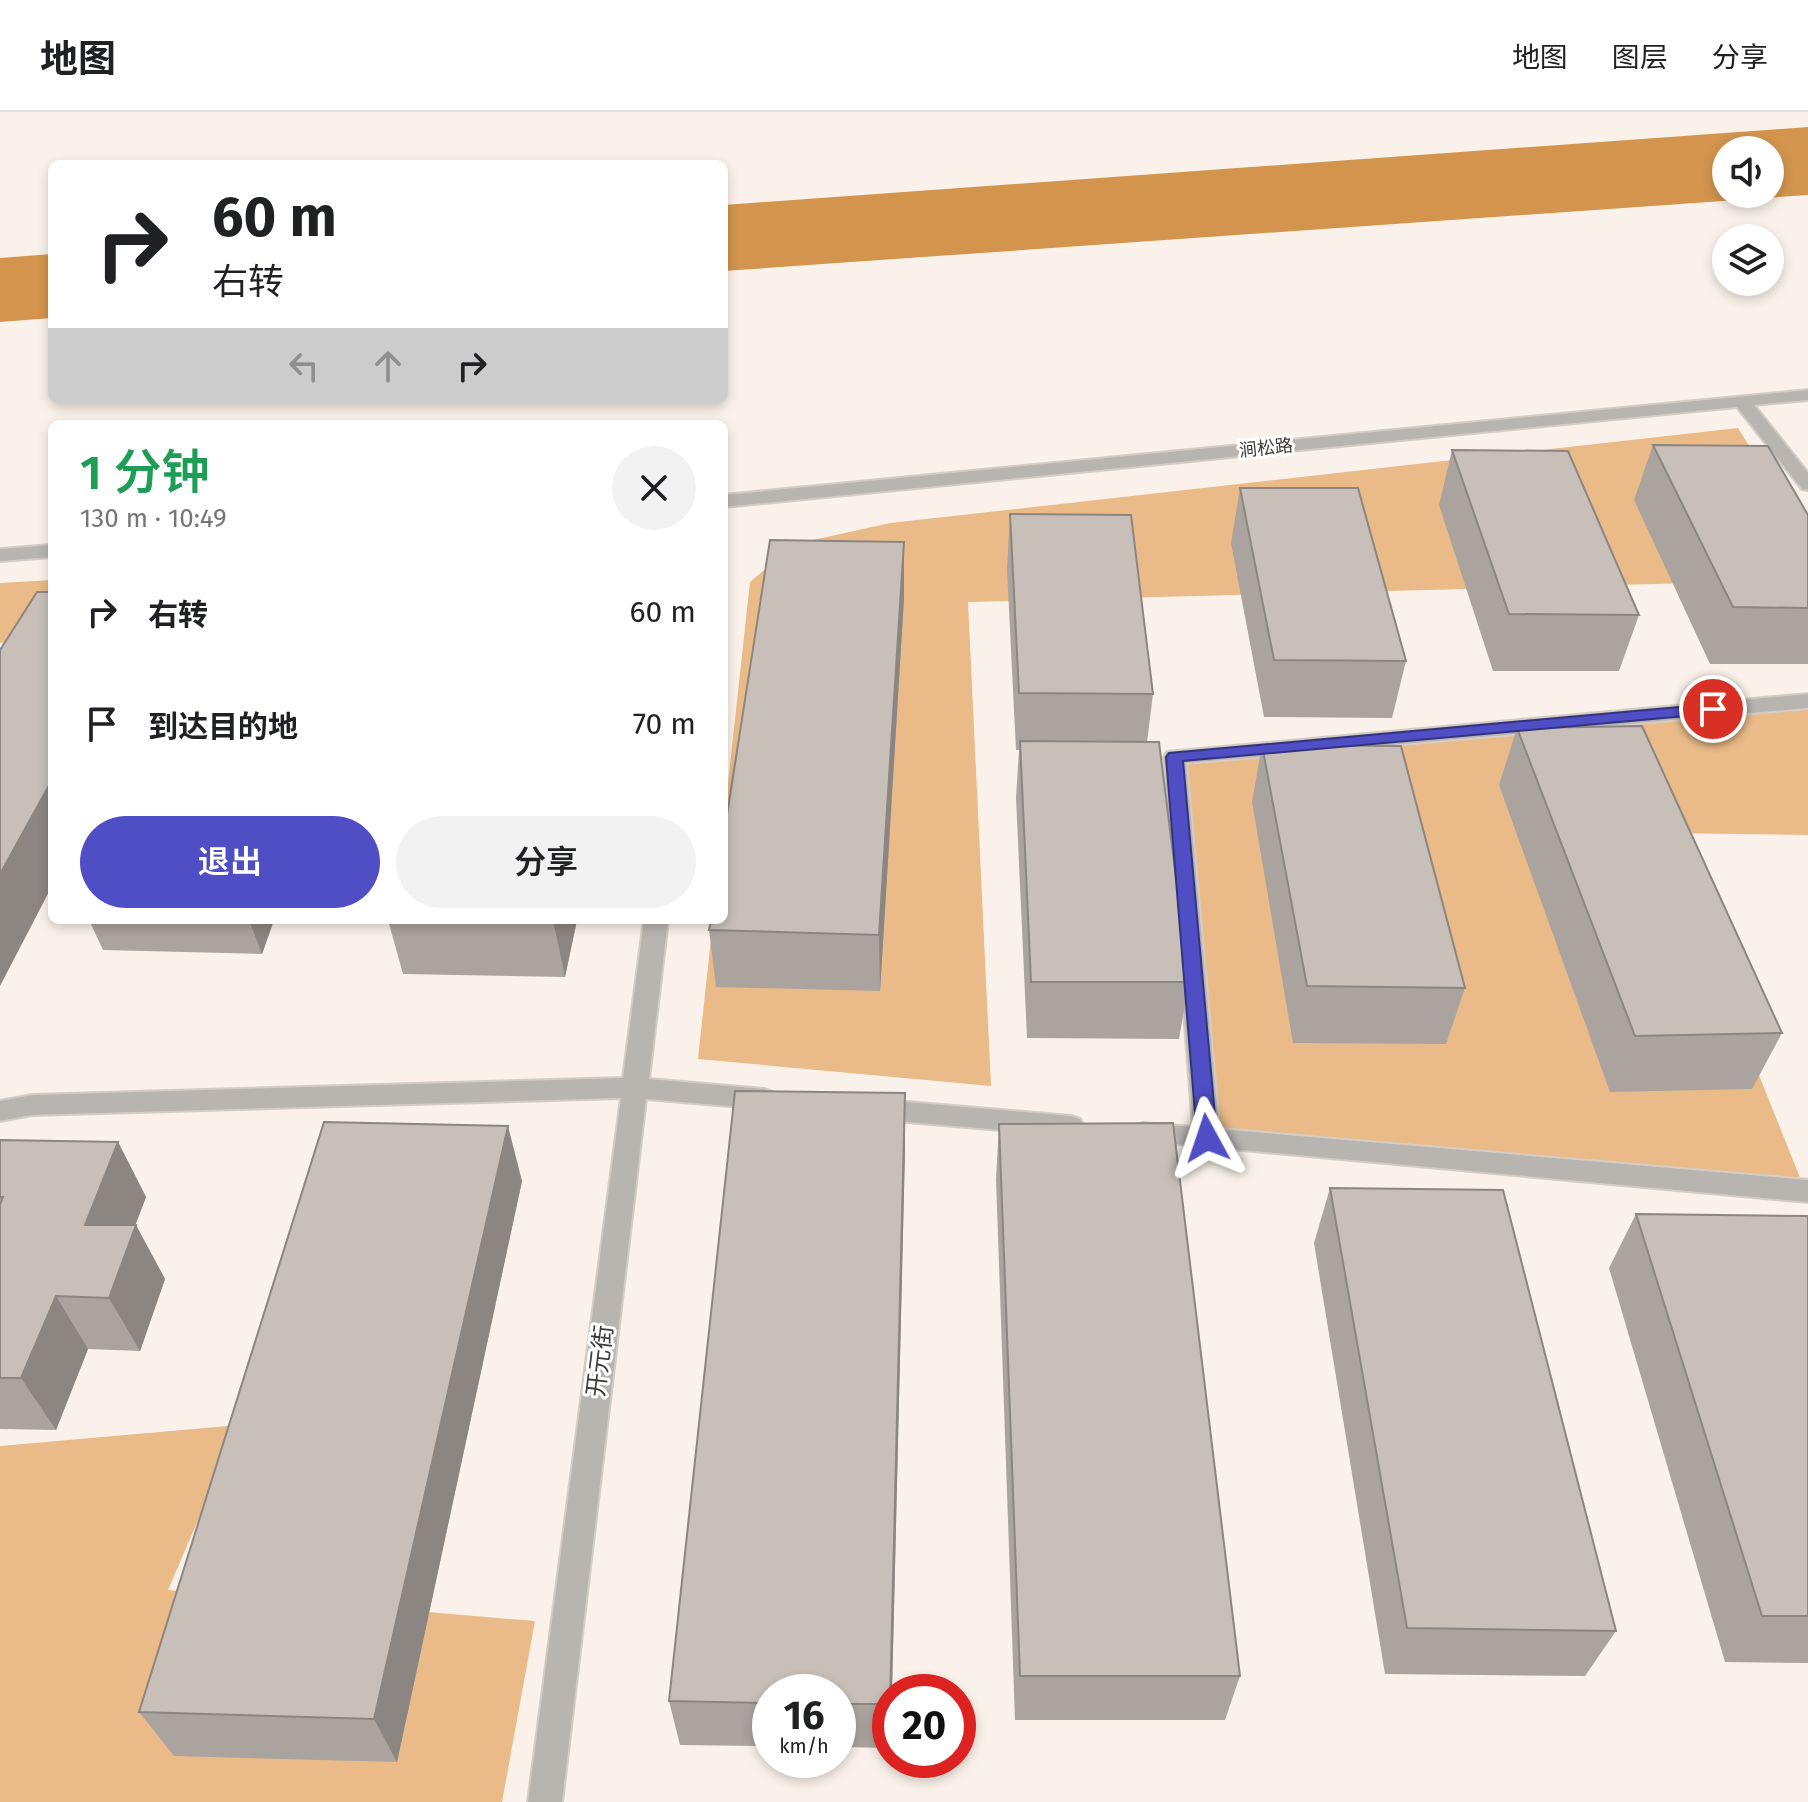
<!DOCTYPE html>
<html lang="zh">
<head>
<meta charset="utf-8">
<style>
	:root { --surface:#fff; --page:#f2f2f2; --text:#202124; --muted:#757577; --line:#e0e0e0; --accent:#504ec5 }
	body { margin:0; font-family:"Fira Sans","Noto Sans SC",sans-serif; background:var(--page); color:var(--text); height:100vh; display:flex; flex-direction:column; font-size:30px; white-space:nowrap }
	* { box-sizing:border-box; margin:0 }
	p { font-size:26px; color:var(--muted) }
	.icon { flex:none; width:44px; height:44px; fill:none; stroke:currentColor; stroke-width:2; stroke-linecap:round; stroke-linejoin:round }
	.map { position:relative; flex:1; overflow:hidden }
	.sheet { position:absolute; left:48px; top:308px; width:680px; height:504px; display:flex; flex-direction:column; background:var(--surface); border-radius:12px; box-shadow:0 4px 12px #0003 }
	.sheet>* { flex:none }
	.top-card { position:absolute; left:48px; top:48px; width:680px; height:244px; border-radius:12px; box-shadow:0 4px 12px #0003; background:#fff; color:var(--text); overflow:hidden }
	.fabs { position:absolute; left:1712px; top:24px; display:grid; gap:16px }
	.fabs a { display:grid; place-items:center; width:72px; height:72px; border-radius:50%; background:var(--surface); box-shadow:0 4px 12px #0003; font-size:40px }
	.speed { position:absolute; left:752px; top:1562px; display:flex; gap:16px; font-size:40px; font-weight:700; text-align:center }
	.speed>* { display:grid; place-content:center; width:104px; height:104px; border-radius:50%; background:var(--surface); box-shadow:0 4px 12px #0003; line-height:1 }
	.speed small { font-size:20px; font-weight:400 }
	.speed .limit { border:12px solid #d22; background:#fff; color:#111 }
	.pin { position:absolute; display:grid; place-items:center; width:68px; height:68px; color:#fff; margin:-34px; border:4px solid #fff; border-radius:50%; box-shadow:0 2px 8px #0007 }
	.me { position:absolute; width:88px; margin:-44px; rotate:355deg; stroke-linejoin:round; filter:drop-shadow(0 0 6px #0008) }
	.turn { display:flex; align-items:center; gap:28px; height:168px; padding:0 32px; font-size:36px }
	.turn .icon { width:104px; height:104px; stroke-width:2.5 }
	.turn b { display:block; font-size:56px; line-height:68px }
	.lanes { display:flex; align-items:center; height:76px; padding:0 32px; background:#0003; justify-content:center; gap:40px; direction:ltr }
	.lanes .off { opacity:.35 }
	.round { display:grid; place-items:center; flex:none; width:84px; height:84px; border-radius:42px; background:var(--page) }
	.head { display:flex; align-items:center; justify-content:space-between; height:136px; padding:0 32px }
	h1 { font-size:48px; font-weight:600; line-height:60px; color:#1e9e55 }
	.primary-button { display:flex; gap:16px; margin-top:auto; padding:16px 32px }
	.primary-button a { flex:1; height:92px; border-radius:48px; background:var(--accent); color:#fff; font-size:32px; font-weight:600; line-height:92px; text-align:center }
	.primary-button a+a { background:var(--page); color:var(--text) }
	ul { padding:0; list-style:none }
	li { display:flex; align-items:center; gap:24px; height:112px; padding:0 32px }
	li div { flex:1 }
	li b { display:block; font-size:30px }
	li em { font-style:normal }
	header { display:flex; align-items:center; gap:48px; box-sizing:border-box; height:112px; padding:0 40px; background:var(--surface); border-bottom:2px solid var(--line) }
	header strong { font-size:38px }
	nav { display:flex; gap:44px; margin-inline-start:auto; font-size:28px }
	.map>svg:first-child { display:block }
	.green { fill:#eabb88 }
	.water { fill:#d3954d; fill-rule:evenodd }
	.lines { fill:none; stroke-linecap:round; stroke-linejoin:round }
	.minor-casing { stroke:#d4cdc6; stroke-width:4 }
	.minor { fill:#b8b5b1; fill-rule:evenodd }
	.wall { fill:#aba49e }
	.shaded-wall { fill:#8b8681 }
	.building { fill:#c7bfb8; stroke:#8b8681; stroke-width:2 }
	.route { fill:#504ec5; stroke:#343380; stroke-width:2 }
	.labels { text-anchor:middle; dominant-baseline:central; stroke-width:6; stroke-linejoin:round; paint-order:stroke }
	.far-street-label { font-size:18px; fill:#3e3b38; stroke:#fff }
	.near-street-label { font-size:24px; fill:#3e3b38; stroke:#fff }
</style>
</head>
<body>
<header>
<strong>地图</strong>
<nav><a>地图</a><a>图层</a><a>分享</a></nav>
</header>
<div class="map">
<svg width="1808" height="1690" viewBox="0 0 1808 1690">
	<rect width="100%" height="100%" fill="#faf2ea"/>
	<g class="green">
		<polygon points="1738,316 1808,429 1808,468 968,490 991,974 698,947 713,808 724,808 724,708 750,470 795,432 890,411"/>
		<polygon points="52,468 52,527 0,531 0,471"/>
		<polygon points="1808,589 1808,723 1662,721 1805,1078 1207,1026 1175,645"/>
		<polygon points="239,1313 168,1478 535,1509 502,1690 0,1690 0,1334"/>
	</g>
	<g class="water">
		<path d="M1808,15V83L724,159V93ZM1726,38H1770V82H1726Z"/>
		<polygon points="52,142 52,206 0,210 0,146"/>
	</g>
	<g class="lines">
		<g class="minor-casing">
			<g id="minor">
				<polygon points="1808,278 1808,288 1754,293 1808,361 1808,378 1802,377 1737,295 724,395 724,383"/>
				<polygon points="52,433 52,445 0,449 0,437"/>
				<polygon points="1808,582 1808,596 1186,651 1219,1017 1808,1068 1808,1090 1134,1028 1130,1021 1134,1014 1143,1011 1193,1015 1164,645 1167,640"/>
				<polygon points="644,808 668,808 649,967 764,977 773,980 777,987 773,994 764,997 646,987 562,1690 528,1690 621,986 32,1003 0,1009 0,989 32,983 623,966"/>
				<polygon points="873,987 1071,1004 1080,1007 1084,1014 1080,1021 1071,1024 873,1007 864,1004 860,997 864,990"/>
			</g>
		</g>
		<use href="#minor" class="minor"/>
	</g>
	<g class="wall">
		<polygon points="1653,333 1808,403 1808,552 1710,552 1634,388"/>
		<polygon points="1452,338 1639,503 1619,559 1493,559 1439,393"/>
		<polygon points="1240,376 1406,549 1392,606 1264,605 1231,431"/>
		<polygon points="1010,402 1153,582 1147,630 1189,870 1179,927 1027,926 1016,686 1019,638 1016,638 1007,458"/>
		<polygon points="904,486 880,879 716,875 709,818"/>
		<polygon points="1517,616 1782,921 1752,977 1610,980 1499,673"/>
		<polygon points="1262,633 1465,876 1446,932 1293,931 1252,690"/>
		<polygon points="89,808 274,808 262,842 103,838"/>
		<polygon points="388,808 577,808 565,865 403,862"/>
		<polygon points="905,981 905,1037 892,1580 890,1580 890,1636 838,1635 838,1580 770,1580 770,1634 680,1633 669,1589"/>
		<polygon points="999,1012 1240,1564 1225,1608 1015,1608 996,1067"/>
		<polygon points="0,1028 118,1030 146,1085 135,1113 165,1167 140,1239 88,1237 56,1318 0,1317"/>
		<polygon points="522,1069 397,1650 174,1644 139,1600"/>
		<polygon points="1330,1076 1616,1519 1585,1564 1385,1562 1314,1131"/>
		<polygon points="1636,1102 1808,1104 1808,1551 1725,1550 1609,1156"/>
	</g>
	<g class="shaded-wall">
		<polygon points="904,430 904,486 880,879 879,823"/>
		<polygon points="52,668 52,774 0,874 0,762"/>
		<polygon points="249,808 274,808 262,842"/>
		<polygon points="553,808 577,808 565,865"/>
		<polygon points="905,981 905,1037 892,1580 890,1580"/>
		<polygon points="508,1014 522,1069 397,1650 374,1607"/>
		<polygon points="118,1030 146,1085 115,1167 85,1113"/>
		<polygon points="136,1113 165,1167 140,1239 109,1186"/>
		<polygon points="56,1184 88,1237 56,1318 21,1266"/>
	</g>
	<g class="building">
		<polygon points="1653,333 1768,334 1808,403 1808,496 1733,495"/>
		<polygon points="1452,338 1568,339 1639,503 1509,502"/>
		<polygon points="1240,376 1358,376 1406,549 1274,548"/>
		<polygon points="1010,402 1131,403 1153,582 1019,581"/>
		<polygon points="770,428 904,430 879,823 709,818 711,808 724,808 724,722"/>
		<polygon points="37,480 52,480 52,668 0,762 0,538"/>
		<polygon points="1642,614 1782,921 1635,924 1517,616"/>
		<polygon points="1020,629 1159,630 1189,870 1031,870"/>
		<polygon points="1262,633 1401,634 1465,876 1307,874"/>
		<polygon points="735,979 905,981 890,1592 838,1592 838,1580 770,1580 770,1591 669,1589"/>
		<polygon points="324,1010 508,1014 374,1607 139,1600"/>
		<polygon points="1173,1011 1240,1564 1020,1564 999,1012"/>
		<polygon points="0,1028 118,1030 85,1113 136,1113 109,1186 56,1184 21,1266 0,1266 0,1093 3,1085 0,1085"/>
		<polygon points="1330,1076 1503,1078 1616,1519 1407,1516"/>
		<polygon points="1636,1102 1808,1104 1808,1504 1762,1504"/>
	</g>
	<polygon class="route" points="1713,592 1719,594 1719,601 1183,649 1217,1026 1214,1032 1200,1032 1197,1026 1166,645 1169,641"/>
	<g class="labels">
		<g class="far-street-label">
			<text transform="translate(1266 336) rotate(-6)">涧松路</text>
		</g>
		<g class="near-street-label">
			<text transform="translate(600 1249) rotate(-83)">开元街</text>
		</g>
	</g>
</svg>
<div class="fabs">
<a><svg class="icon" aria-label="sound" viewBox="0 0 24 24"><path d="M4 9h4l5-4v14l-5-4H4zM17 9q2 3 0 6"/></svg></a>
<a><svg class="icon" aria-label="layers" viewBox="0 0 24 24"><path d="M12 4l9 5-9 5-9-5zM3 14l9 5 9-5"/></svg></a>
</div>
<div class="speed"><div>16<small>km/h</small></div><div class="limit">20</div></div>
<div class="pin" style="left:1713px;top:597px;background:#d93025"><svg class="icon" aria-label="arrive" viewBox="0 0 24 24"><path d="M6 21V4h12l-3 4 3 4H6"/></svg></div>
<svg class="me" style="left:1207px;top:1026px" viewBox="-20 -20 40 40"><path d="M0-17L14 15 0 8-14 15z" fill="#504ec5" stroke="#fff" stroke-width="4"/></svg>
<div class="top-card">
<div class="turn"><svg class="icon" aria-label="right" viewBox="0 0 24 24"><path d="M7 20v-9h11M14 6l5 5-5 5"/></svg><div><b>60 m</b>右转</div></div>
<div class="lanes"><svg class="icon off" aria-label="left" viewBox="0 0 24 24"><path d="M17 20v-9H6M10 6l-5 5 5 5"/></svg><svg class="icon off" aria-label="ahead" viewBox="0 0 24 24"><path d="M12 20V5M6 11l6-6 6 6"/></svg><svg class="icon" aria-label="right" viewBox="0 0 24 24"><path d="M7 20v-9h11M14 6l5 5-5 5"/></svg></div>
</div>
<section class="sheet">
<div class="head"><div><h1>1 分钟</h1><p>130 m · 10:49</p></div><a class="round"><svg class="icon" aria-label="close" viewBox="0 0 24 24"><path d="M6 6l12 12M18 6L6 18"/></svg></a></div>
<ul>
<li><svg class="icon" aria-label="right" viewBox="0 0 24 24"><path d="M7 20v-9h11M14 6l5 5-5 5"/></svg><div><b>右转</b></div><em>60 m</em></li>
<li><svg class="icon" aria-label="arrive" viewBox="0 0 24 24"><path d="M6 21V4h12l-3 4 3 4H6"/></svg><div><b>到达目的地</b></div><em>70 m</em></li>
</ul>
<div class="primary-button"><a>退出</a><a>分享</a></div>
</section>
</div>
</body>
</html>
